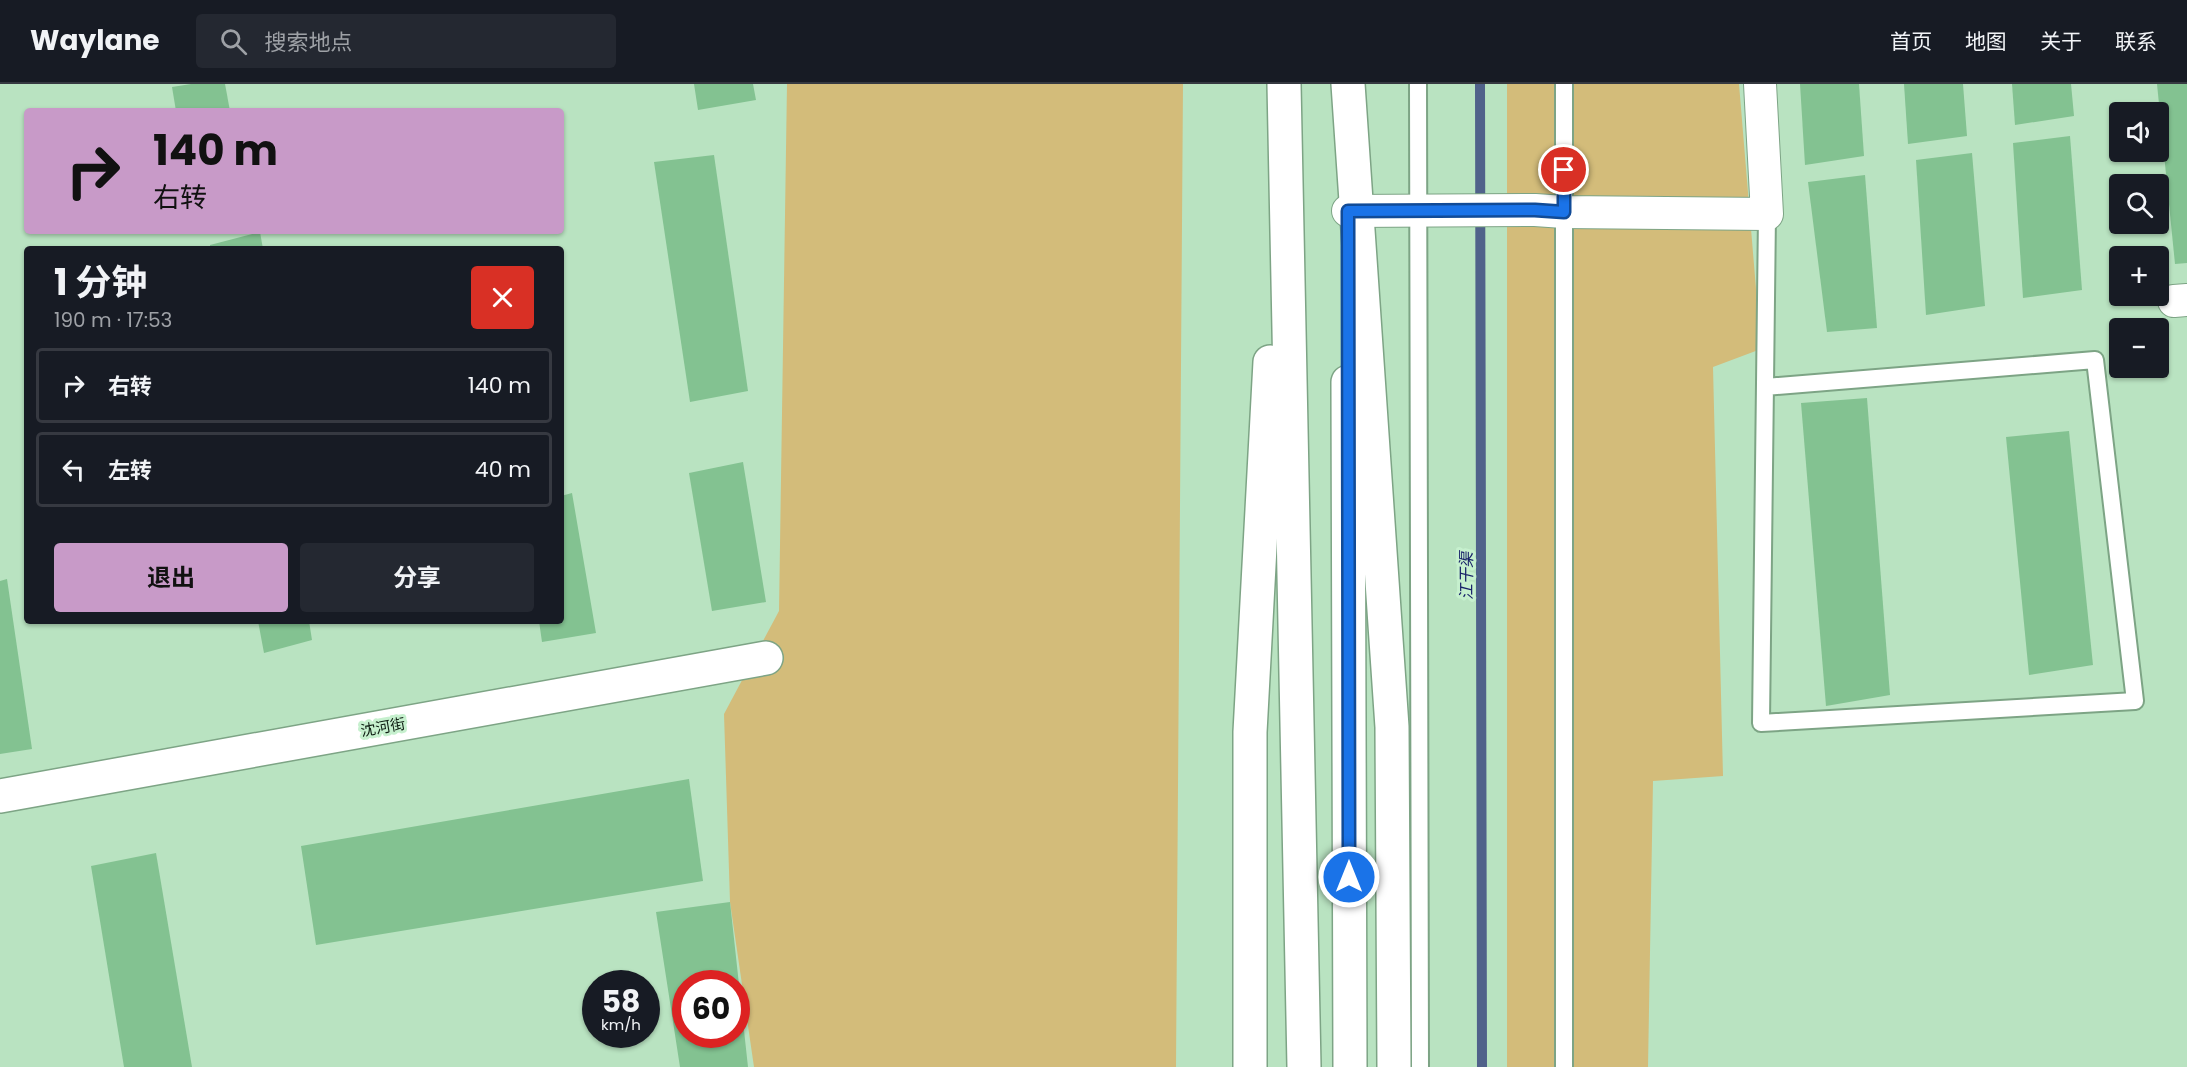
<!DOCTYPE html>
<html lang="zh">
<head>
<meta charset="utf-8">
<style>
	:root { --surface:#171b24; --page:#242831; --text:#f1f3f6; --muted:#9ea1a6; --line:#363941; --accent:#c89ac8 }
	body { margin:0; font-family:Poppins,"Noto Sans SC",sans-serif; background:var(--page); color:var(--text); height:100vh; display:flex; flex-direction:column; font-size:22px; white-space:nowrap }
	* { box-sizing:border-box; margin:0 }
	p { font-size:20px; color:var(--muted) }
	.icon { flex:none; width:33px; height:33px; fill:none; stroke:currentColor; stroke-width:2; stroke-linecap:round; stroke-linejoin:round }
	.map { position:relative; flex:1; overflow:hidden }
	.details { position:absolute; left:24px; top:162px; width:540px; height:378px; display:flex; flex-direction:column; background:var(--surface); border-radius:6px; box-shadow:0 2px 4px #0004 }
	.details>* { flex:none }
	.banner { position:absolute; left:24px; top:24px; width:540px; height:126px; border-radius:6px; box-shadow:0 2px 4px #0004; background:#c89ac8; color:#111; overflow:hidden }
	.buttons { position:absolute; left:2109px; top:18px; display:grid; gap:12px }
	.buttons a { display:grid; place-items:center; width:60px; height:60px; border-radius:6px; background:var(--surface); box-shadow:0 2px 4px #0004; font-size:30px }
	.speed { position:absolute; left:582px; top:886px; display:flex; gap:12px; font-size:30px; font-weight:700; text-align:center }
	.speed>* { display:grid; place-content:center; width:78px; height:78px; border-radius:50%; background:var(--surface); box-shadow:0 2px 4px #0004; line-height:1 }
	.speed small { font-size:15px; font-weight:400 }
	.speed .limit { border:9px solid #d22; background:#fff; color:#111 }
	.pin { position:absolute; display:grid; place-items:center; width:51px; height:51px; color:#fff; margin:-26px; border:3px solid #fff; border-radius:50%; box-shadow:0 2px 6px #0007 }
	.me { position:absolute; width:66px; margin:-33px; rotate:0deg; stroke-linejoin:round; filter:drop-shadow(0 0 4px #0008) }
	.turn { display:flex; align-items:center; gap:21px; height:126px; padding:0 30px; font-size:27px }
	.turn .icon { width:78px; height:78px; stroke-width:2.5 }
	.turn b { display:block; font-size:42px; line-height:51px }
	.round { display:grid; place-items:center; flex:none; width:63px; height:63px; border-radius:6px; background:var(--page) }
	.headline { display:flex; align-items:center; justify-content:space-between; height:102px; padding:0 30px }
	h1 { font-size:36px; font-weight:700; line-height:45px }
	.action { display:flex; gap:12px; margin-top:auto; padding:12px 30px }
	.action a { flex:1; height:69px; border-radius:6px; background:var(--accent); color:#111; font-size:24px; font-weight:700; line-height:69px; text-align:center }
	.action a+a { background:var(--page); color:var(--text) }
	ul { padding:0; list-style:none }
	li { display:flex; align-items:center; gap:18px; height:75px; margin:0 12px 9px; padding:0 18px; border:3px solid var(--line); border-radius:6px }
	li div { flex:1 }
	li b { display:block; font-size:22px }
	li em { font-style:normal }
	header { display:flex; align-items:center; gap:36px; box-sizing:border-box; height:84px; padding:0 30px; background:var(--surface); border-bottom:2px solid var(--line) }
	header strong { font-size:28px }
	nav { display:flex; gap:33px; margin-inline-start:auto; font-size:21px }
	.search { width:420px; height:54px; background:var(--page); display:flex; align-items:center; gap:15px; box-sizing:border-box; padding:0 21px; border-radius:6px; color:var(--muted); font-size:22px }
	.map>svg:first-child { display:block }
	.green { fill:#d3bc7a }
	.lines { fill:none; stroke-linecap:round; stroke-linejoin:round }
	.stream { stroke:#50628a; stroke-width:10 }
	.building { fill:#83c291; fill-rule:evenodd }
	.service-casing { stroke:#7da485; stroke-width:20 }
	.minor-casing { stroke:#7da485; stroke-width:34 }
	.tertiary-casing { stroke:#7da485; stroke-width:36 }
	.primary-casing { stroke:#7da485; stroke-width:36 }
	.service { stroke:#fff; stroke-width:16 }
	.minor { stroke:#fff; stroke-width:32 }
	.tertiary { stroke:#fff; stroke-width:33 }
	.primary { stroke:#fff; stroke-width:33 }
	.route-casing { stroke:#114b97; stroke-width:15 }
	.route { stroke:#1a73e8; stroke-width:10 }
	.labels { text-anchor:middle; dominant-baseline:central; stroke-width:6; stroke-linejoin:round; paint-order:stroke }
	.street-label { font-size:15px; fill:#0e1d12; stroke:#c6f0ce }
	.water-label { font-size:16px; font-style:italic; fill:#172068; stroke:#c6f0ce }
</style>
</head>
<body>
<header>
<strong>Waylane</strong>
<div class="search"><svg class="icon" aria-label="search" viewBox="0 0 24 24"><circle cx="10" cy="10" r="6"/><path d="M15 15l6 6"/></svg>搜索地点</div>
<nav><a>首页</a><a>地图</a><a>关于</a><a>联系</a></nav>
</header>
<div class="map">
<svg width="2187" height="983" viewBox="0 0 2187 983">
	<rect width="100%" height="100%" fill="#b9e3c1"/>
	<g class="green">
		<polygon points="787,0 1183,0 1176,983 754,983 730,818 724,630 779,527"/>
		<polygon points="1507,0 1739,0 1761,265 1713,283 1723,692 1653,697 1648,983 1507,983"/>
	</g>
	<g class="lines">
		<polyline class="stream" points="1480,0 1482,983"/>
	</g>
	<g class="building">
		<polygon points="191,0 225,0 230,27 176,27 172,3"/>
		<polygon points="694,0 753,0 756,16 698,26"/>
		<polygon points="1800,0 1859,0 1864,72 1805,81"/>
		<polygon points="1904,0 1963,0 1967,52 1908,60"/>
		<polygon points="2012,0 2071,0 2074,32 2015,41"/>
		<polygon points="2157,0 2187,0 2187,179 2175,180"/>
		<polygon points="2070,52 2082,206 2023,214 2013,59"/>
		<polygon points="1972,69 1985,222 1926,231 1916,76"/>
		<polygon points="714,71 748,307 690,318 654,78"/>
		<polygon points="1865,91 1877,244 1827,248 1808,98"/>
		<polygon points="260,148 263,165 210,165 210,161"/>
		<polygon points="1867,314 1890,611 1826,622 1801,319"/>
		<polygon points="2069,347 2093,581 2029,591 2006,353"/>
		<polygon points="743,378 766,518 712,527 689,389"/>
		<polygon points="572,409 596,549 542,558 539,537 561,537 561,412"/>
		<polygon points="7,495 32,665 0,670 0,497"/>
		<polygon points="258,537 309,537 312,556 264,569"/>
		<polygon points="689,695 703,797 316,861 301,762"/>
		<polygon points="156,769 192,983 124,983 91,782"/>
		<path d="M730,818L748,983H680L656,828ZM686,900H736V951H686Z"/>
	</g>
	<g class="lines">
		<g class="service-casing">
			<g id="service">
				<polyline points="1418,0 1420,983"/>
				<polyline points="1765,303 2095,276 2135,617 1761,639 1767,130"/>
				<polyline points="1564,983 1564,0"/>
			</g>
		</g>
		<g class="minor-casing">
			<g id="minor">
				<polyline points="1348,127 1535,126 1564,128 1767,130 1760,0"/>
				<polyline points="2174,217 2187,216"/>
			</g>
		</g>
		<g class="tertiary-casing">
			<polyline id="tertiary" points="0,712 766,574"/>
		</g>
		<g class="primary-casing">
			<g id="primary">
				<polyline points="1284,0 1304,983"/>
				<polyline points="1348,0 1392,643 1394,983"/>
				<polyline points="1348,298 1350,983"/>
				<polyline points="1250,983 1250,648 1270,278"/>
			</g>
		</g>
		<use href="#service" class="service"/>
		<use href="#minor" class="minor"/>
		<use href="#tertiary" class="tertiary"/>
		<use href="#primary" class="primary"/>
	</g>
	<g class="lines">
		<g class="route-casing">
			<polyline id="route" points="1349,793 1348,127 1535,126 1564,128 1564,86"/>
		</g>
		<use href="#route" class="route"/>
	</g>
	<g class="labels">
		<g class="street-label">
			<text transform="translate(383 643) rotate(-10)">沈河街</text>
		</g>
		<g class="water-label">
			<text transform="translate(1466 492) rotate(-90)">江干渠</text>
		</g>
	</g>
</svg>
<div class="buttons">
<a><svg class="icon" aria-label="sound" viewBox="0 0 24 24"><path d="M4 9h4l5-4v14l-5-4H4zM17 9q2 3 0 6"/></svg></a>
<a><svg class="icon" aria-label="search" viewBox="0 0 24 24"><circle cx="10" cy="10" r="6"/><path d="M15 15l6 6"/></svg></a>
<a>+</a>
<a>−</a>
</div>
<div class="speed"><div>58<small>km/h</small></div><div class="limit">60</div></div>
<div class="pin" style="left:1564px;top:86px;background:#d93025"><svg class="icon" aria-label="arrive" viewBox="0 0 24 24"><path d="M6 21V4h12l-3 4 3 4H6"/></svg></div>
<svg class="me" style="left:1349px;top:793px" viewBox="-20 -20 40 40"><circle r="17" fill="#1a73e8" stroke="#fff" stroke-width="3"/><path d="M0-11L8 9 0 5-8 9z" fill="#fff"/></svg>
<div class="banner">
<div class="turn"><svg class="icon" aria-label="right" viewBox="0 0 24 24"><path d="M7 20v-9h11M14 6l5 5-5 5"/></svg><div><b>140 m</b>右转</div></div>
</div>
<section class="details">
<div class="headline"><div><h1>1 分钟</h1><p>190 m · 17:53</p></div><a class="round" style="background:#d93025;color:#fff"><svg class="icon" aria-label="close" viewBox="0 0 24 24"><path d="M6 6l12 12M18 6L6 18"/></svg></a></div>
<ul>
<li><svg class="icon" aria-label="right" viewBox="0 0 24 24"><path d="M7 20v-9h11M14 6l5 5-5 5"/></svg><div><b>右转</b></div><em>140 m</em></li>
<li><svg class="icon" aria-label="left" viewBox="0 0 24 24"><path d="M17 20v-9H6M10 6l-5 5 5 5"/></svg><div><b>左转</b></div><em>40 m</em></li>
</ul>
<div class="action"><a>退出</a><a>分享</a></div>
</section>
</div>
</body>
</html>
